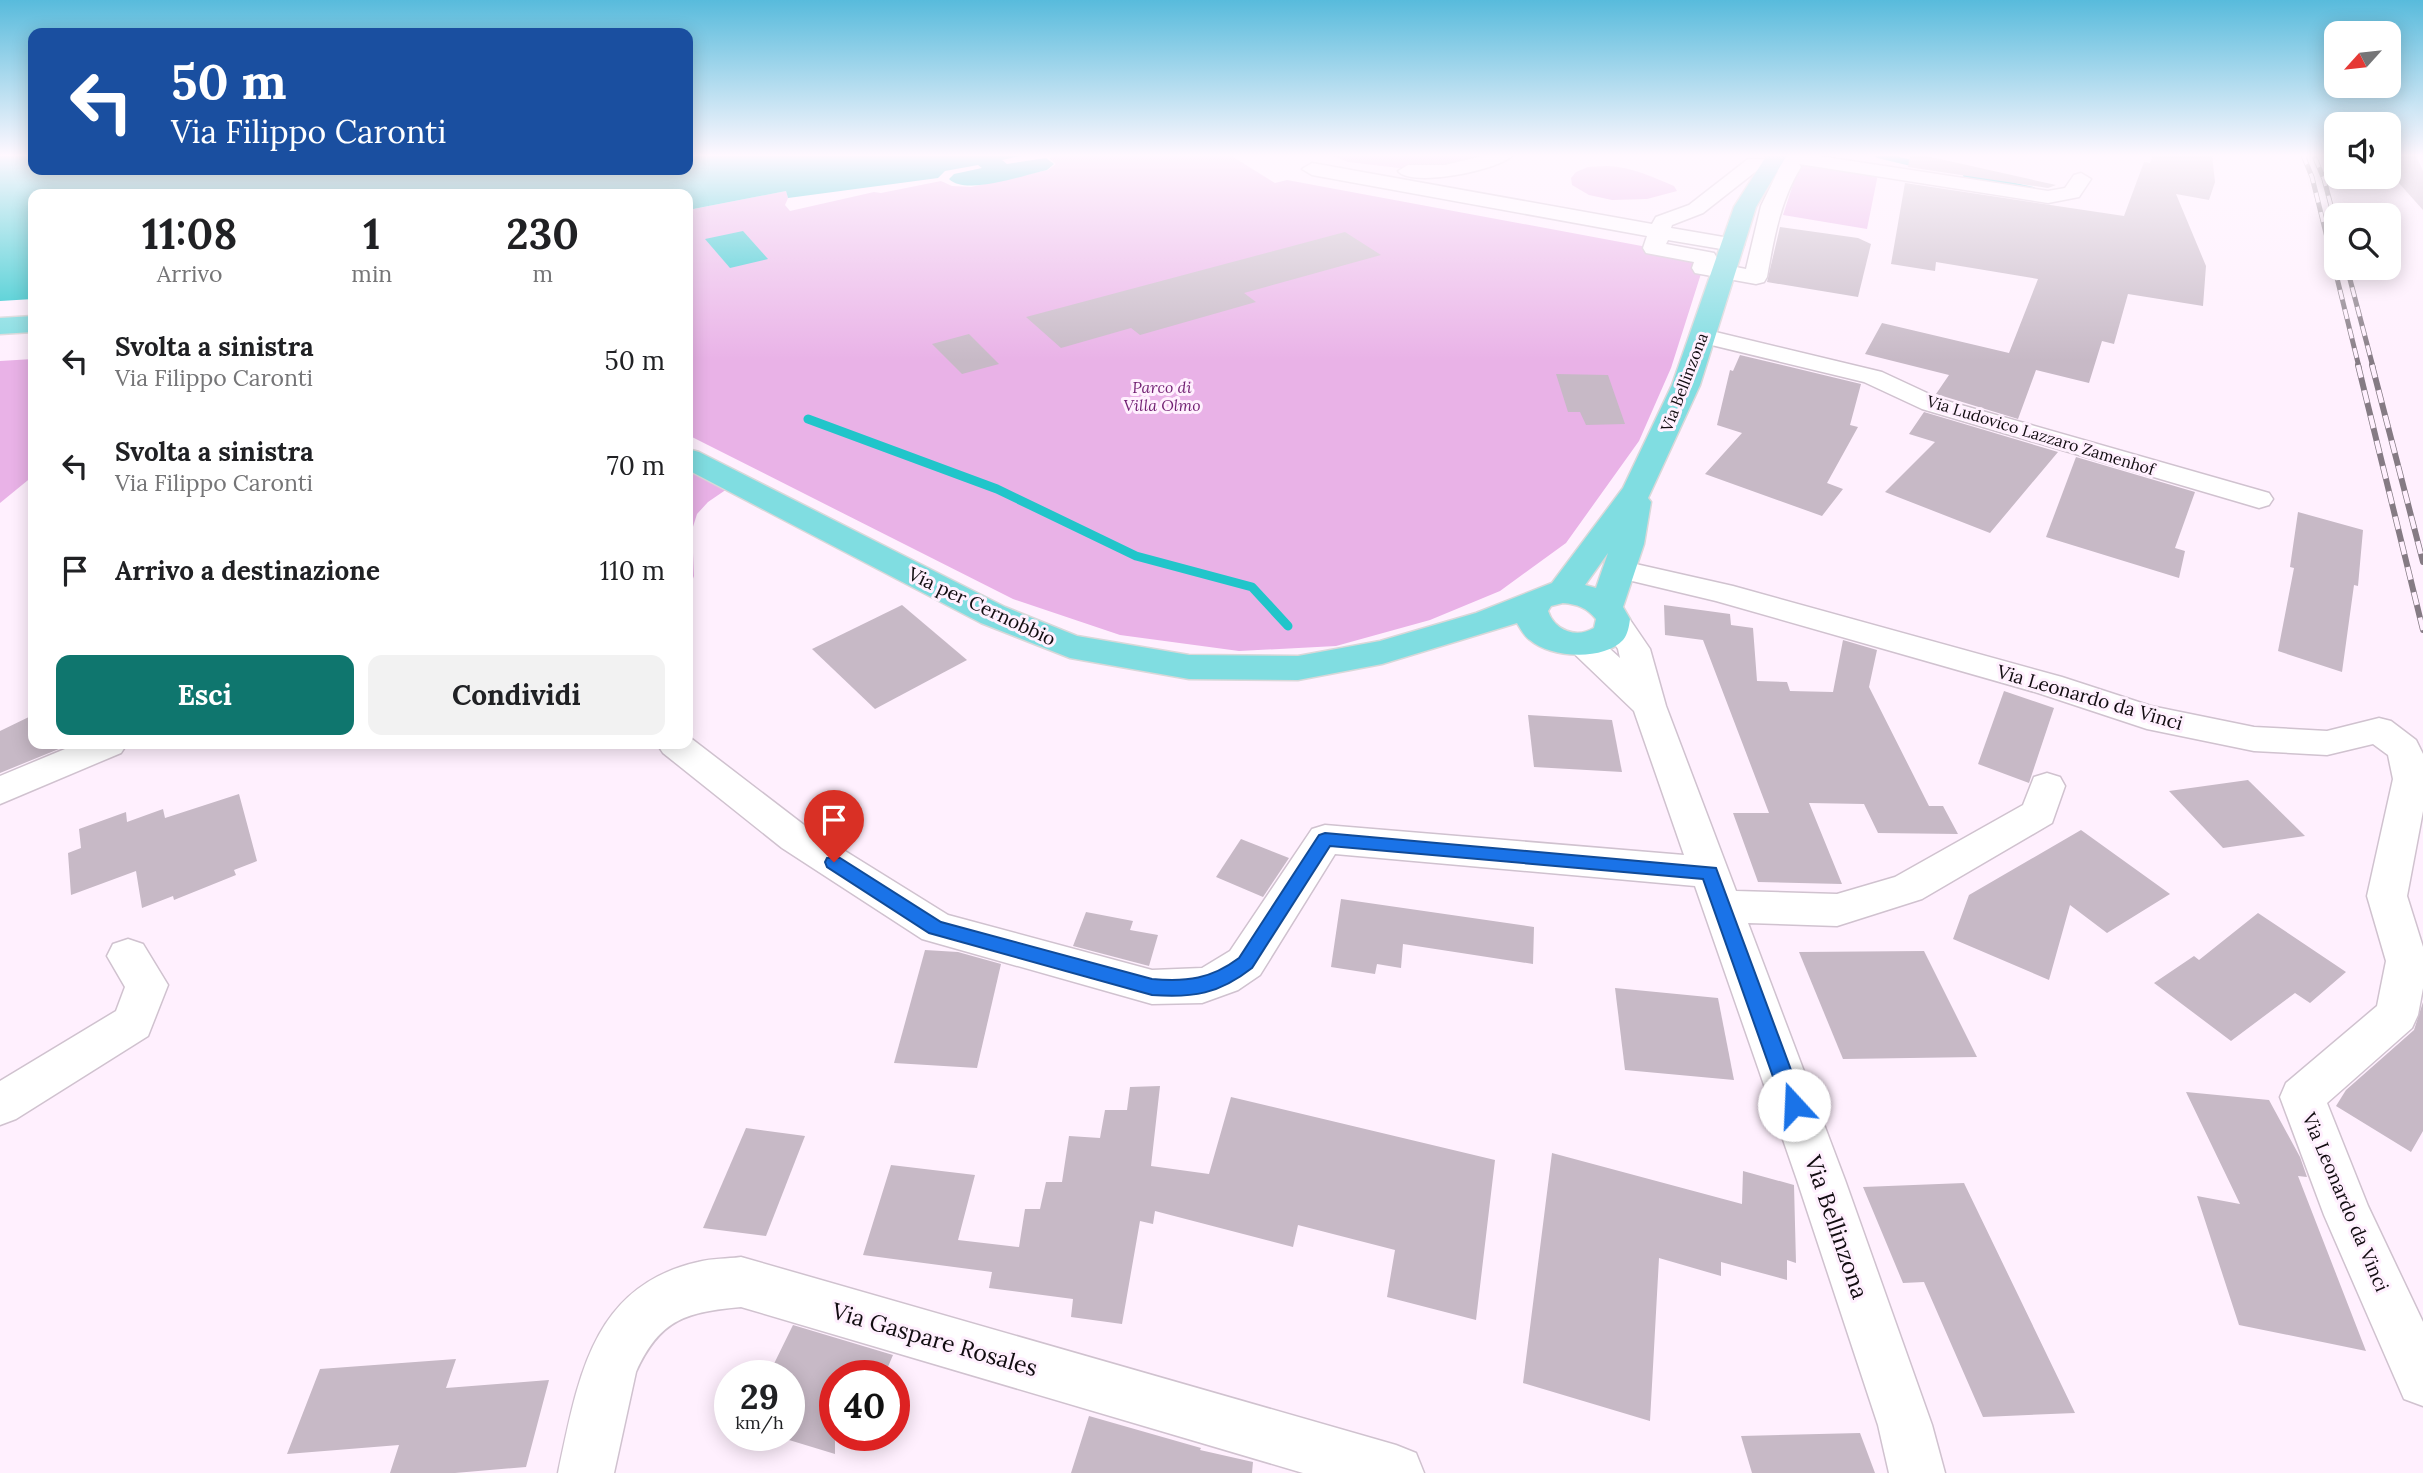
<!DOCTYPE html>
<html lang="it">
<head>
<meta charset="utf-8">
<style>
	:root { --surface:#fff; --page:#f2f2f2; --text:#202124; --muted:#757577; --accent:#0f766e }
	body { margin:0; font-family:Lora,serif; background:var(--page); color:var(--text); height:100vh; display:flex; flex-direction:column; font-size:26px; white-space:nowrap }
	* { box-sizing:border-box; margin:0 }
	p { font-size:23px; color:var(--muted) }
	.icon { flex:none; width:38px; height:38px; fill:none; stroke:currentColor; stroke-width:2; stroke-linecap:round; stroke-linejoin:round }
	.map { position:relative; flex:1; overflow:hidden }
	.drawer { position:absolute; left:28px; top:189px; width:665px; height:560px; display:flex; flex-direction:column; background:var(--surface); border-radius:14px; box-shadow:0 4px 18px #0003 }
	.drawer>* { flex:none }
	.hud { position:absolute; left:28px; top:28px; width:665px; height:147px; border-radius:14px; box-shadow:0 4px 18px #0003; background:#1a4fa0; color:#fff; overflow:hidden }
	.needle { width:46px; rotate:243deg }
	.buttons { position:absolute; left:2324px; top:21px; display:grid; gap:14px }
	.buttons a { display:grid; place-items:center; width:77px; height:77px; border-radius:14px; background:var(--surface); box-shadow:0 4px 18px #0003; font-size:35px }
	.speed { position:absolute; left:714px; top:1360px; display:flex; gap:14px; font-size:35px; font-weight:700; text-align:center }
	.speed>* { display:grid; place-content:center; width:91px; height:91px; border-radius:50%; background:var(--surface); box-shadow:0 4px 18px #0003; line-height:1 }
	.speed small { font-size:18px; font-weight:400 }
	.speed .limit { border:10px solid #d22; background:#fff; color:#111 }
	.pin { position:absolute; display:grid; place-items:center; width:60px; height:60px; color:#fff; margin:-72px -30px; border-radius:50% 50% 50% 0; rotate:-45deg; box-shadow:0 0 7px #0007 }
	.pin .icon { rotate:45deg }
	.me { position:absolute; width:77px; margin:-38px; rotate:340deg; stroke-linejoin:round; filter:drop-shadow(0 0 5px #0008) }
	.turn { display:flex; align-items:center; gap:24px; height:147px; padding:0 28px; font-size:32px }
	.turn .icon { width:91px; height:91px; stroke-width:2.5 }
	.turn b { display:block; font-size:49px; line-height:60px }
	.eta { display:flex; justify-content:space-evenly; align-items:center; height:119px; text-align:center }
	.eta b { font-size:42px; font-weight:700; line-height:49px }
	.primary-button { display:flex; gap:14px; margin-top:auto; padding:14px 28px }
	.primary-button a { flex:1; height:80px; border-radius:14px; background:var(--accent); color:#fff; font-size:28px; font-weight:700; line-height:80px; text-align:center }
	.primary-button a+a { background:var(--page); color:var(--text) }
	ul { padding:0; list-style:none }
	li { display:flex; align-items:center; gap:21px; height:105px; padding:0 28px }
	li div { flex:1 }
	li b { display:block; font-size:26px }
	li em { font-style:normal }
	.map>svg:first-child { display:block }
	.green { fill:#e9b2e7 }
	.water { fill:#21c5ca }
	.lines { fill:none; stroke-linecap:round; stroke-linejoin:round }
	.stream-far1 { stroke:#21c5ca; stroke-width:6 }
	.stream { stroke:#21c5ca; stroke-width:9 }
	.building { fill:#c7b9c6 }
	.minor-casing { stroke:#d0c2cf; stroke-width:3 }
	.major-casing { stroke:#d9d8d9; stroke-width:3 }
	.minor { fill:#fff; fill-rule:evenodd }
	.major { fill:#80dde1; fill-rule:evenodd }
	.rail-far1-casing { stroke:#857b84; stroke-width:5 }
	.rail-casing { stroke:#857b84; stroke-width:6 }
	.rail-far1 { stroke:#fff0fe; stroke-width:3.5; stroke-dasharray:10; stroke-linecap:butt }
	.rail { stroke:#fff0fe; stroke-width:4.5; stroke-dasharray:13; stroke-linecap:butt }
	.route { fill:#1a73e8; stroke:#114b97; stroke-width:2 }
	.labels { text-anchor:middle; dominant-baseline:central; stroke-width:6; stroke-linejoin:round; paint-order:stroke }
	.far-street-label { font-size:16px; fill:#110c10; stroke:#fff0fe }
	.far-park-label { font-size:16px; font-style:italic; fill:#711f72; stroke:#fff0fe }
	.street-label { font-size:19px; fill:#110c10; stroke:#fff0fe }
	.near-street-label { font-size:23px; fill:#110c10; stroke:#fff0fe }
</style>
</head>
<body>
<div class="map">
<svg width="2423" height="1473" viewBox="0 0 2423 1473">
	<rect width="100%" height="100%" fill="#fff0fe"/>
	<g class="green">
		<polygon points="1060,155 1230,155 1275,183 1287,180 1706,258 1671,368 1639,441 1566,543 1500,591 1430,620 1336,646 1239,651 1120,635 1013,599 688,435 688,210 786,191 788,198 785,205 790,211 874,192 881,193 941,181 952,186 971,187 1048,170 1056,164 1049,158"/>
		<polygon points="1331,155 1472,155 1483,159 1425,171 1348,162"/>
		<polygon points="1800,163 1878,174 1867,229 1783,215"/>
		<path d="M1607,166C1633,167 1652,177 1674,186L1677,191L1647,199L1612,200L1589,195L1572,185L1571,178L1576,172L1588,167Z"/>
		<polygon points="33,359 33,476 0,503 0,361"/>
		<polygon points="688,467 727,489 708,502 697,514 692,530 694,576 688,592"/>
	</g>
	<g class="water">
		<path d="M0,155H33V170H688V155H1025L1002,160L1007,164L1046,158L1054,164L1047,170C1024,175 966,196 949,179L954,174L982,168L978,165L945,171L938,178L788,198L786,191L688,210V194H33V299L0,301Z"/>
		<polygon points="743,231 768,259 730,268 705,239"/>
	</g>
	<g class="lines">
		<g class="stream-far1">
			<polyline points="1878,155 1920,165"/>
			<polyline points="1966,175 2033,190"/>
		</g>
		<polyline class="stream" points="808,419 997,489 1136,556 1252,587 1288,626"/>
	</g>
	<g class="building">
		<polygon points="1910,155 1922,155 2056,185 2048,188 1908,167"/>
		<polygon points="2153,155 2212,155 2215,182 2209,200 2176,194 2206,266 2203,306 2128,294 2114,344 2102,341 2089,383 2036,370 2018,419 1936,394 1949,375 1865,354 1882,323 2009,353 2038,279 1936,262 1935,271 1891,264 1905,183 2124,216 2144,162 2150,163"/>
		<polygon points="2389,155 2416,155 2423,171 2423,210 2389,172"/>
		<polygon points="1780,227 1858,238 1871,244 1858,297 1767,282"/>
		<polygon points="1345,232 1381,255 1244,293 1256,302 1140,335 1131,328 1061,348 1026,317"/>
		<polygon points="969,334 999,364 962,374 932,344"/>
		<polygon points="1740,355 1861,384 1850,425 1858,427 1827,483 1843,489 1822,516 1705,474 1742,433 1717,425 1730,370 1733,371"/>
		<polygon points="1556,374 1608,375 1625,424 1586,425 1580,412 1568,412"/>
		<polygon points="1924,412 2058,452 1990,533 1885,492 1935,442 1909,434"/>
		<polygon points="2076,457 2195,492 2175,548 2185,551 2179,578 2046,537"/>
		<polygon points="2298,512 2363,530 2358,586 2354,585 2342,672 2278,651 2294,568 2290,567"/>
		<polygon points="902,605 967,660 875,709 812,649"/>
		<polygon points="1664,605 1730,614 1731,625 1753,628 1757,681 1787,682 1790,691 1833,692 1843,640 1877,650 1869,687 1929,806 1943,806 1958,834 1878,833 1864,804 1809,803 1842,884 1758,882 1733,813 1769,813 1703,640 1665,635"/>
		<polygon points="2004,691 2054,708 2029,783 1978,764"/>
		<polygon points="33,715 33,744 71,744 0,773 0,731"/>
		<polygon points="1528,715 1612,720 1622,772 1534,767"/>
		<polygon points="2248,780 2305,836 2223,848 2169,791"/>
		<polygon points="239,794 257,861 234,870 236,875 174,900 173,896 142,908 136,871 71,895 68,853 81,848 79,829 126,812 127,822 163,809 165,818"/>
		<polygon points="2081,830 2170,894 2107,933 2070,905 2049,980 1953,939 1969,895"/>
		<polygon points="1241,839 1289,858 1263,897 1216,877"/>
		<polygon points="1341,899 1534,927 1533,964 1403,944 1401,968 1377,964 1375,974 1331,967"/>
		<polygon points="1086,912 1133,921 1130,930 1158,935 1149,966 1073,946"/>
		<polygon points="2258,913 2346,972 2310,1003 2295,993 2231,1041 2154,983 2194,956 2199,960"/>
		<polygon points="925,950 958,952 1001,964 977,1068 894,1063"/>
		<polygon points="1924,951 1977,1057 1843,1059 1799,952"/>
		<polygon points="1615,988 1718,998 1734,1080 1625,1070"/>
		<polygon points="2423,1002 2423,1131 2411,1152 2336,1106 2346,1090 2414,1030"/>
		<polygon points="1160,1086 1151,1166 1209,1174 1231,1097 1495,1160 1476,1320 1387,1297 1395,1250 1298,1225 1293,1247 1155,1211 1153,1224 1140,1221 1122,1324 1071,1317 1073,1299 989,1288 992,1272 863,1255 891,1165 975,1175 958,1240 1019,1247 1025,1209 1040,1209 1046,1182 1062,1182 1069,1136 1100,1138 1105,1110 1127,1110 1130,1087"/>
		<polygon points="2186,1092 2269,1100 2300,1157 2307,1177 2298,1176 2366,1351 2239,1325 2197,1196 2240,1204"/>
		<polygon points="746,1128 805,1136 766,1236 703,1228"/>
		<polygon points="1552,1153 1742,1204 1743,1171 1794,1185 1796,1263 1787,1260 1787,1280 1721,1262 1721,1276 1659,1258 1650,1421 1523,1383"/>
		<polygon points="1964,1183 2075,1413 1983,1417 1924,1282 1903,1283 1863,1187"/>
		<polygon points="793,1325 893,1355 884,1376 835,1376 835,1454 789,1440 789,1376 768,1376"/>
		<polygon points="456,1359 446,1388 549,1380 526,1467 455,1473 390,1473 399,1445 287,1454 320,1369"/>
		<polygon points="1089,1416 1201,1448 1200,1450 1253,1462 1252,1473 1071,1473"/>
		<polygon points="1860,1433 1875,1473 1752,1473 1741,1436"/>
	</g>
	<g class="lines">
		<g class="minor-casing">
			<g id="minor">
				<path d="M1486,155H1513C1500,170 1411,188 1398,171L1408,165H1445Z"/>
				<path d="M1768,155H1812L2048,191L2065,188L2074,175L2081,173L2091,179L2079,197L2048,203L1799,164L1801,167C1780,201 1774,238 1767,277L1764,282L1756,284L1695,273L1692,268L1694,262L1646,253L1643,248L1647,236L1312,175L1302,169L1312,163L1652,224L1656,217L1689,205L1748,159H1770ZM1759,169L1778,171L1761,206L1746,269L1715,263L1717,258L1714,253L1666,244L1668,240L1733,251L1741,250L1744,245L1741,240L1671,228L1672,225L1703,213Z"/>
				<polygon points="1703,329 1882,372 1940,399 2269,493 2273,499 2269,505 2259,508 2249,505 1922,409 1864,382 1695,341 1691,336 1695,331"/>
				<polygon points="1618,560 1733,586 2062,677 2151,706 2254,727 2327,731 2379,718 2391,721 2416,740 2423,754 2423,811 2407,896 2423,947 2423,988 2418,1015 2412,1028 2327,1103 2368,1206 2423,1322 2423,1406 2404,1399 2324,1215 2280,1097 2286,1083 2377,1006 2386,961 2367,896 2393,779 2388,755 2373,744 2327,755 2254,751 2147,729 2038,693 1716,601 1607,575 1603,569 1607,563"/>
				<path d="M1611,605L1622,608L1650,649L1666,706L1736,891L1837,894L1895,877L2023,805L2034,777L2047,773L2060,777L2065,786L2052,823L1922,899L1837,926L1748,923L1845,1180L1932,1425L1945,1473H1889L1878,1425L1797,1180L1695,886L1335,854L1260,975L1238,990L1202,1003L1152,1004L922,939L782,848L663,753L657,744H688V736L808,828L948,915L1152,970L1202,968L1230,951L1312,829L1325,825L1684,855L1634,711L1564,644L1569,637C1591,631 1605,644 1620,658L1618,649L1595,615L1600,608Z"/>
				<polygon points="77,744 127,744 121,753 0,804 0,776"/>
				<polygon points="128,939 143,944 168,985 148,1036 16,1119 0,1125 0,1081 116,1011 125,987 107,956 113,944"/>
				<path d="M741,1257L1396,1445L1416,1453L1424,1473H1303L741,1307C688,1312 660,1318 636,1372L614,1473H558C578,1380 591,1286 698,1262C712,1258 727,1259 741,1257Z"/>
			</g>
		</g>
		<g class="major-casing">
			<g id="major">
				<path d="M1767,155H1787L1756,207L1700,385L1648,498L1651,502L1644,544L1623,607L1630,619C1629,626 1628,634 1623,640C1604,661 1550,658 1530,640C1524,636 1520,628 1517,623L1382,664L1298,680L1189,679L1070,658L981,623L688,470V449L699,452L1005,607L1077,636L1189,655L1298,656L1380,641L1476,613L1552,583L1623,488L1672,385L1734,207ZM1608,553L1596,588L1585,585ZM1563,603C1577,604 1587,608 1596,619L1594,628C1576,639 1554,630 1548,611L1551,606Z"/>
				<polygon points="33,316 33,332 0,334 0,318"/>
			</g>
		</g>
		<use href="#minor" class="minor"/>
		<use href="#major" class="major"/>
		<g class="rail-far1-casing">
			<g id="rail-far1">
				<polyline points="2303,155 2312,177 2359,367"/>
				<polyline points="2315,158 2324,179 2336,225"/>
				<polyline points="2347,268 2373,367"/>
			</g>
		</g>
		<g class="rail-casing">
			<g id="rail">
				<polyline points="2358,365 2423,630"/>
				<polyline points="2372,365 2423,562"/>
			</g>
		</g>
		<use href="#rail-far1" class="rail-far1"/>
		<use href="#rail" class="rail"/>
	</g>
	<linearGradient id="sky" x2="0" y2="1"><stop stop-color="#58bbdc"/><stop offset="0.43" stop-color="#fff8ff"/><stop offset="1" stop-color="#fff8ff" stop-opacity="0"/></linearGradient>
	<rect width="2423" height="361" fill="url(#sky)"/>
	<path class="route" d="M1325,833L1716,868L1804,1105L1801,1112L1794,1115L1786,1112L1783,1105L1703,879L1330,846L1252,968C1219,994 1193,998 1152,995L929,933L827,867L825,862L827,858H840L941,922L1152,979C1187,982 1211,979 1239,958L1319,835Z"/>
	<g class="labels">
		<g class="far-street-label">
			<text transform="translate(1684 382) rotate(-69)">Via Bellinzona</text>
			<text transform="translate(2041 435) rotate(17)">Via Ludovico Lazzaro Zamenhof</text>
		</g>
		<g class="far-park-label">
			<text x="1162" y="387">Parco di<tspan x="1162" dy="18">Villa Olmo</tspan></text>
		</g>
		<g class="street-label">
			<text transform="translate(982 606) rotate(25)">Via per Cernobbio</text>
			<text transform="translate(2090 697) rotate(16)">Via Leonardo da Vinci</text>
			<text transform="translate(2346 1202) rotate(67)">Via Leonardo da Vinci</text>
		</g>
		<g class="near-street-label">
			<text transform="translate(1837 1227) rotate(71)">Via Bellinzona</text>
			<text transform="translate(935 1339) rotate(16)">Via Gaspare Rosales</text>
		</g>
	</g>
</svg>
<div class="buttons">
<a><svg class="needle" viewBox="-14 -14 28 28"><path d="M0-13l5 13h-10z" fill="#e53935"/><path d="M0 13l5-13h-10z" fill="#757577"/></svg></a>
<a><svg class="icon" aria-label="sound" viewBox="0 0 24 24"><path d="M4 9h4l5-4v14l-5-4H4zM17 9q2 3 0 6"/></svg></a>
<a><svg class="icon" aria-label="search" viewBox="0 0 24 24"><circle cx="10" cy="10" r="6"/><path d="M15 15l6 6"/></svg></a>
</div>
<div class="speed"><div>29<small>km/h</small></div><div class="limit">40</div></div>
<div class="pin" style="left:834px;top:862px;background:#d93025"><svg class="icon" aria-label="arrive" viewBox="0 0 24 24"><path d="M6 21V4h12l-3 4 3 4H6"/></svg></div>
<svg class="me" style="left:1794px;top:1105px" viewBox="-20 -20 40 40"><circle r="19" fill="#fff"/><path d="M0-13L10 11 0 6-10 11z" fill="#1a73e8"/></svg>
<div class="hud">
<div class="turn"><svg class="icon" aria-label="left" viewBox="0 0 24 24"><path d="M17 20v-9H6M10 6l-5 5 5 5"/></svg><div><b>50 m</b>Via Filippo Caronti</div></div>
</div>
<section class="drawer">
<div class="eta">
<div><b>11:08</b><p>Arrivo</p></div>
<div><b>1</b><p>min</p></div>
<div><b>230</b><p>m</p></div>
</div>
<ul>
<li><svg class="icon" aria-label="left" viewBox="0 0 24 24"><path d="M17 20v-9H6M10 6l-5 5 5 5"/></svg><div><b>Svolta a sinistra</b><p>Via Filippo Caronti</p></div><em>50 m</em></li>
<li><svg class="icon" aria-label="left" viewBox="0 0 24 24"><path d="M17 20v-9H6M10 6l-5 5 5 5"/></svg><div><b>Svolta a sinistra</b><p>Via Filippo Caronti</p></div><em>70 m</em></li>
<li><svg class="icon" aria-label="arrive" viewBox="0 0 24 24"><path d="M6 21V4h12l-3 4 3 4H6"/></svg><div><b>Arrivo a destinazione</b></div><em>110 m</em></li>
</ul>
<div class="primary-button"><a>Esci</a><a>Condividi</a></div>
</section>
</div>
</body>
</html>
